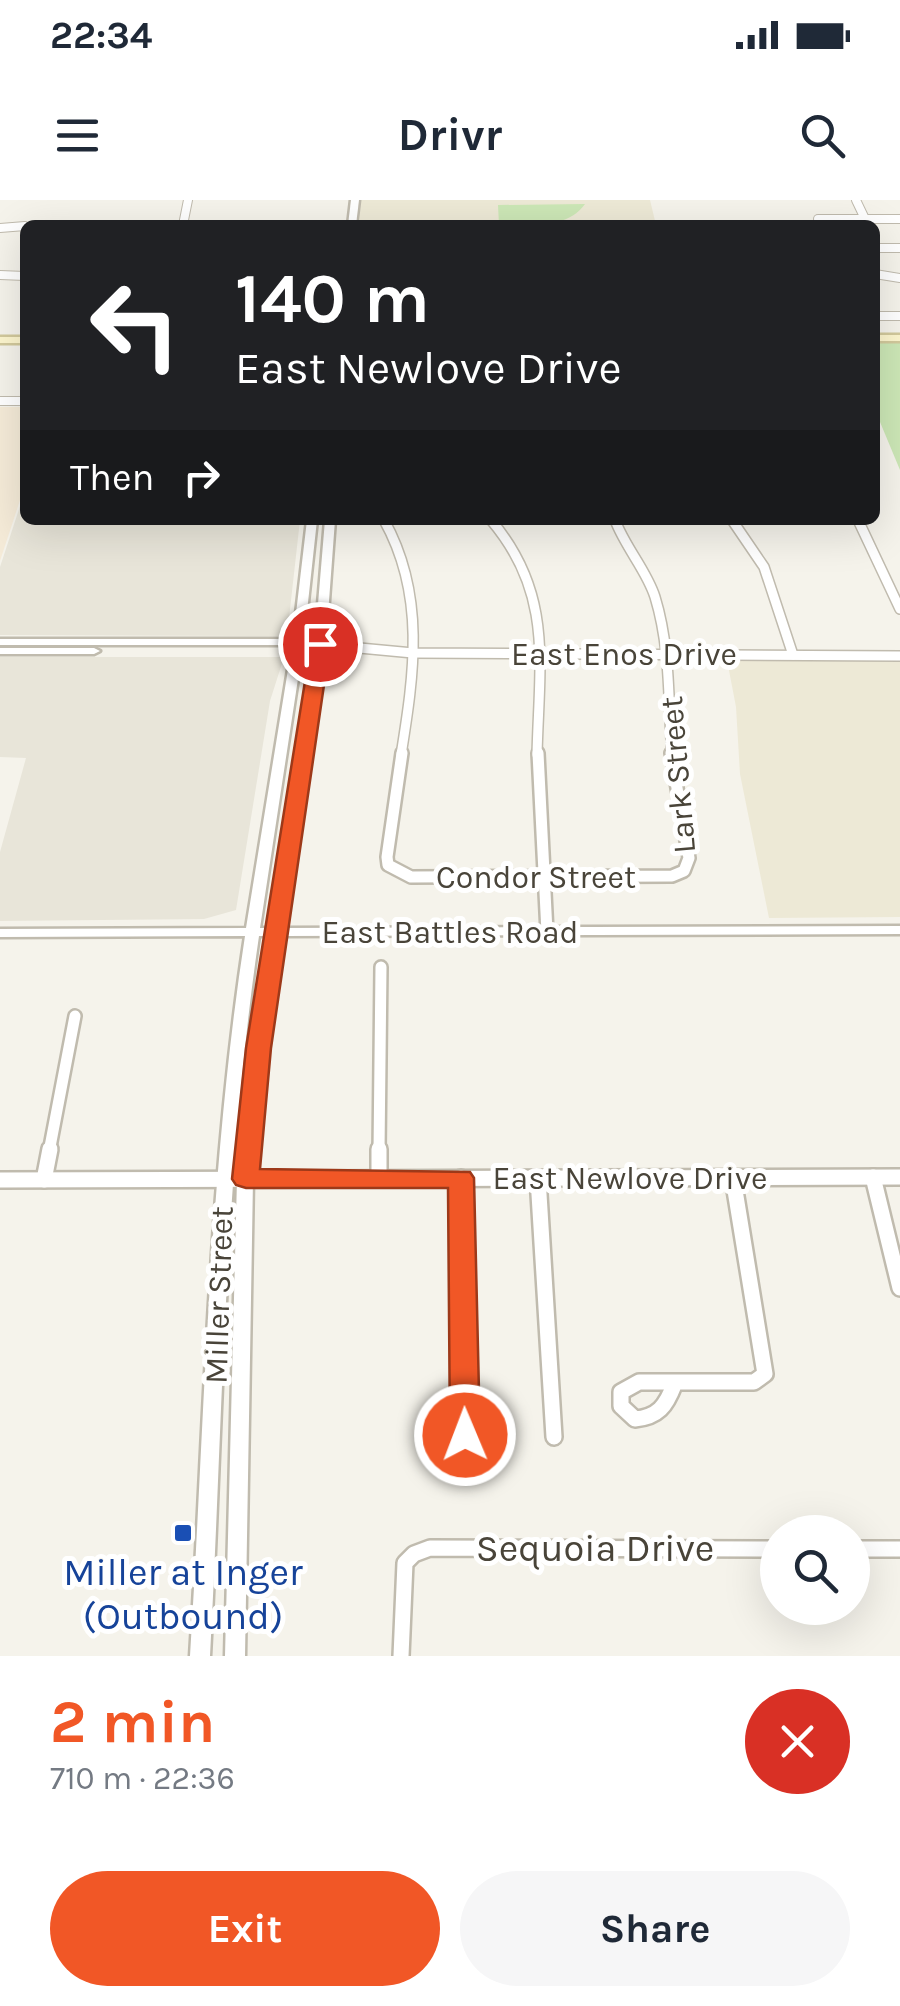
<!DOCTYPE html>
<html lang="en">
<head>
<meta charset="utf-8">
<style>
	:root { --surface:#fff; --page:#f6f6f7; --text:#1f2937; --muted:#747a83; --accent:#f15726 }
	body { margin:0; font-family:Karla,sans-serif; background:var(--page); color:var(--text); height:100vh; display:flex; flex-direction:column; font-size:38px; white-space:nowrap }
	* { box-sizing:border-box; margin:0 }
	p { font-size:32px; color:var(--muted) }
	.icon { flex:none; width:55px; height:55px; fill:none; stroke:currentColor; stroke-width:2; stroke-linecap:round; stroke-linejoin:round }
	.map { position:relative; height:1456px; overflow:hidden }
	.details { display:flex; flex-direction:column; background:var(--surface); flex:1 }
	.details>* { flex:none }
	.top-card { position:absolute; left:20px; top:20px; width:860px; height:305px; border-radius:15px; box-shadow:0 10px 40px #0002; background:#202124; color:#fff; overflow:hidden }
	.controls { position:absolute; left:760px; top:1315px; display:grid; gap:20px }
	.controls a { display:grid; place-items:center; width:110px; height:110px; border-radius:50%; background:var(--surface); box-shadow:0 10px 40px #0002; font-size:50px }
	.pin { position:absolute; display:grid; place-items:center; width:85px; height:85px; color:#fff; margin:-42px; border:5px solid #fff; border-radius:50%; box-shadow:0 2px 10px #0007 }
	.me { position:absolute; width:110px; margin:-55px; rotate:359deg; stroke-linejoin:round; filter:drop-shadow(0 0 8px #0008) }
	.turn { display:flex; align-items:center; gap:35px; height:210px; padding:0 50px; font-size:45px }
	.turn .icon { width:130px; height:130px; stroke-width:2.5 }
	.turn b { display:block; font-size:70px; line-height:85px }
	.then { display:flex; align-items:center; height:95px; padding:0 50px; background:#0003; gap:20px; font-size:38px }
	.round { display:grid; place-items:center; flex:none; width:105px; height:105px; border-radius:52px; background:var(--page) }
	.head { display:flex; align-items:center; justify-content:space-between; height:170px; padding:0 50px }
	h1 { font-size:60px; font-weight:700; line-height:75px; color:var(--accent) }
	.cta { display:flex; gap:20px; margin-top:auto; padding:20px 50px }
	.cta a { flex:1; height:115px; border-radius:60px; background:var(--accent); color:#fff; font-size:40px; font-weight:700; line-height:115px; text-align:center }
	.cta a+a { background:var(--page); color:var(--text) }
	.status { display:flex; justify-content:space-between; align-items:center; height:70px; padding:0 50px; background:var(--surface); direction:ltr }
	.status svg { height:28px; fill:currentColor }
	header { display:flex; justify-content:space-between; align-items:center; height:130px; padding:0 50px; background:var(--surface); font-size:45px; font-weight:700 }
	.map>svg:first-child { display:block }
	.residential { fill:#e8e5d9 }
	.commercial { fill:#f5ebd8 }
	.education { fill:#ede9d6 }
	.green { fill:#cce7b6 }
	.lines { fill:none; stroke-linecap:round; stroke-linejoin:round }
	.minor-far3-casing { stroke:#c0bbae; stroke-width:10 }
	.minor-far2-casing { stroke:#c0bbae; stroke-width:12 }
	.minor-far1-casing { stroke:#c0bbae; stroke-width:16 }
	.minor-casing { stroke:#c0bbae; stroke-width:20 }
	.tertiary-casing { stroke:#c0bbae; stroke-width:5 }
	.secondary-casing { stroke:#d2c99c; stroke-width:5 }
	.minor-far3 { stroke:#fff; stroke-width:8 }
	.minor-far2 { stroke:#fff; stroke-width:9 }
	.minor-far1 { stroke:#fff; stroke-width:11 }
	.minor { stroke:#fff; stroke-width:15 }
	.tertiary { fill:#fff; fill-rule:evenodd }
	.secondary { fill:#fcf5cd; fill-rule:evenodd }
	.route { fill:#f15726; stroke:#9d3919; stroke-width:2.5 }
	.transit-dot { fill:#1a4fb4; stroke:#fff; stroke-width:4 }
	.labels { text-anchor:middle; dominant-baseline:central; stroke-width:10; stroke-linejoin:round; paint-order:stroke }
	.street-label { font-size:32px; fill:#494439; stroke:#fff }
	.near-street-label { font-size:38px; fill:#494439; stroke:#fff }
	.near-transit-label { font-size:38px; fill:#164399; stroke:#fff }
</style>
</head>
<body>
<div class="status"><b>22:34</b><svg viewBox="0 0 49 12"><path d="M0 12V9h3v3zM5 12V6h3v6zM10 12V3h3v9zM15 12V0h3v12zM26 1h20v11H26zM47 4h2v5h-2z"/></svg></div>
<header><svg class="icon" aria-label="menu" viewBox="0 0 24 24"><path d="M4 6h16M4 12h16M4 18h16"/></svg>Drivr<svg class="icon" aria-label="search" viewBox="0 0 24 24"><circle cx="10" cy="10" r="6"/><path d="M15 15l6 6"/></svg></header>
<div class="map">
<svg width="900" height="1456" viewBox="0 0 900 1456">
	<rect width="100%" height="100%" fill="#f5f3eb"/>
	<g class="residential">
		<polygon points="23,297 25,320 300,320 287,436 0,435 0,367"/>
		<polygon points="0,457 284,457 270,501 236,710 204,719 0,721 0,652 26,558 0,557"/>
	</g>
	<polygon class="commercial" points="0,207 25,207 25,285 0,361"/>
	<g class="education">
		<polygon points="360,0 650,0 656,25 357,25"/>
		<polygon points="727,460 900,461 900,717 769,718 740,574 736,507"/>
	</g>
	<g class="green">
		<path d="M585,4C567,30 527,25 499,25L498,5Z"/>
		<polygon points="900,142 900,270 875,210 875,143"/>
	</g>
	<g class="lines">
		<g class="minor-far3-casing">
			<g id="minor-far3">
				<polyline points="856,0 867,23"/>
				<polyline points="818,19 900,19"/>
				<polyline points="183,25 188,0"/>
				<polyline points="0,28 25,26"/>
				<polyline points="875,48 900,48"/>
				<polyline points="875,74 900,78"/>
				<polyline points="0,75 25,76"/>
				<polyline points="875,116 900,116"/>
				<polyline points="0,201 25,201"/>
			</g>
		</g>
		<g class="minor-far2-casing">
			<g id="minor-far2">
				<path d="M384,320C426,395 414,474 401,555"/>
				<path d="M491,320C554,394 539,465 537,555"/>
				<path d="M615,320C625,347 647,371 655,397C671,449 668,503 672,555"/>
				<polyline points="732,320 764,367 793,455"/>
				<polyline points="858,320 900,409"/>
				<polyline points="349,447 413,453 900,456"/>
			</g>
		</g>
		<g class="minor-far1-casing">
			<g id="minor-far1">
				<polyline points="402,553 387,657 388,665 411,677 672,676 684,671 689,658 671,553"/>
				<polyline points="538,553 547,732"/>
				<polyline points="49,952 75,816"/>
				<polyline points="379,952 381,767"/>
			</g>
		</g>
		<g class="minor-casing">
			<g id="minor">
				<polyline points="873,977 900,1088"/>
				<polyline points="379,978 379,949"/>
				<polyline points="461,978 465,1235"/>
				<polyline points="538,978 554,1237"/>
				<polyline points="0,980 900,977"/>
				<polyline points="44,980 50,949"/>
				<path d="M674,1185C666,1206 658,1217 635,1219L621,1206V1192L639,1182H754L765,1174L733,978"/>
				<polyline points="852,1349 900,1349"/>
				<polyline points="401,1456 405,1363 414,1354 430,1348 778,1349"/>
			</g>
		</g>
		<g class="tertiary-casing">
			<g id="tertiary">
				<polygon points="351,0 359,0 356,25 348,25"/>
				<path d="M307,320H317L304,439L315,440L325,320H335L326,441L349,444L355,447L349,450L326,448L284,728L900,726V734L283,736L266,848L253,979L245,1456H225L237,979L252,848L269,736H259C224,975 223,1216 210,1456H190C205,1216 208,975 245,736L0,737V729L246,728L292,445H0V439H293ZM303,446L315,447L314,450L271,728H260Z"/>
				<polygon points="0,448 94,448 100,451 94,454 0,454"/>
			</g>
		</g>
		<g class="secondary-casing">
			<g id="secondary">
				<rect x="875" y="135" width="25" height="6"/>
				<rect x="0" y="137" width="25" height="6"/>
			</g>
		</g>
		<use href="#minor-far3" class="minor-far3"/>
		<use href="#minor-far2" class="minor-far2"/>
		<use href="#minor-far1" class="minor-far1"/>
		<use href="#minor" class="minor"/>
		<use href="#tertiary" class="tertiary"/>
		<use href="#secondary" class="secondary"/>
	</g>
	<polygon class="route" points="320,438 330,444 271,848 260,969 470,972 474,978 480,1235 475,1244 465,1247 454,1244 450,1235 448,988 246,988 236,985 232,979 246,848 311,444"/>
	<rect class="transit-dot" x="173" y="1323" width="20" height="20" rx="5"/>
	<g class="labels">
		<g class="street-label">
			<text x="624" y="454">East Enos Drive</text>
			<text transform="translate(678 575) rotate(-95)">Lark Street</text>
			<text x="536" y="677">Condor Street</text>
			<text x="450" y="732">East Battles Road</text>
			<text x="630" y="978">East Newlove Drive</text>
			<text transform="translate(219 1095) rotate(-88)">Miller Street</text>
		</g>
		<g class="near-street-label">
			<text x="595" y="1348">Sequoia Drive</text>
		</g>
		<g class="near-transit-label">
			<text x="183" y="1372">Miller at Inger<tspan x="183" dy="44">(Outbound)</tspan></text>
		</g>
	</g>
</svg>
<div class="controls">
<a><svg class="icon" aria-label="search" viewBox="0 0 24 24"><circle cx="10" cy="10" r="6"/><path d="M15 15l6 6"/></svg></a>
</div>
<div class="pin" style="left:320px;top:444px;background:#d93025"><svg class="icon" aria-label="arrive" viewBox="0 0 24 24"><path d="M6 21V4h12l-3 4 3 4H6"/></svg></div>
<svg class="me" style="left:465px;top:1235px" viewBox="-20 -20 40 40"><circle r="17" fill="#f15726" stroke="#fff" stroke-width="3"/><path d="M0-11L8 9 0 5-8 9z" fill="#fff"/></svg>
<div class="top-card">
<div class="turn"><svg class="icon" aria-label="left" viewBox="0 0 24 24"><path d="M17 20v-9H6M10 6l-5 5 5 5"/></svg><div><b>140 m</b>East Newlove Drive</div></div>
<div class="then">Then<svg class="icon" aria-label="right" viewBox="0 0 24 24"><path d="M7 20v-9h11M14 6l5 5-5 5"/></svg></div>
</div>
</div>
<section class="details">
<div class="head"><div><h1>2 min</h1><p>710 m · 22:36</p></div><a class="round" style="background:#d93025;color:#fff"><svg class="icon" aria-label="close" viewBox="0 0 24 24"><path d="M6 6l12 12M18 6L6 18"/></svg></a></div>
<div class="cta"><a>Exit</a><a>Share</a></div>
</section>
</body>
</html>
